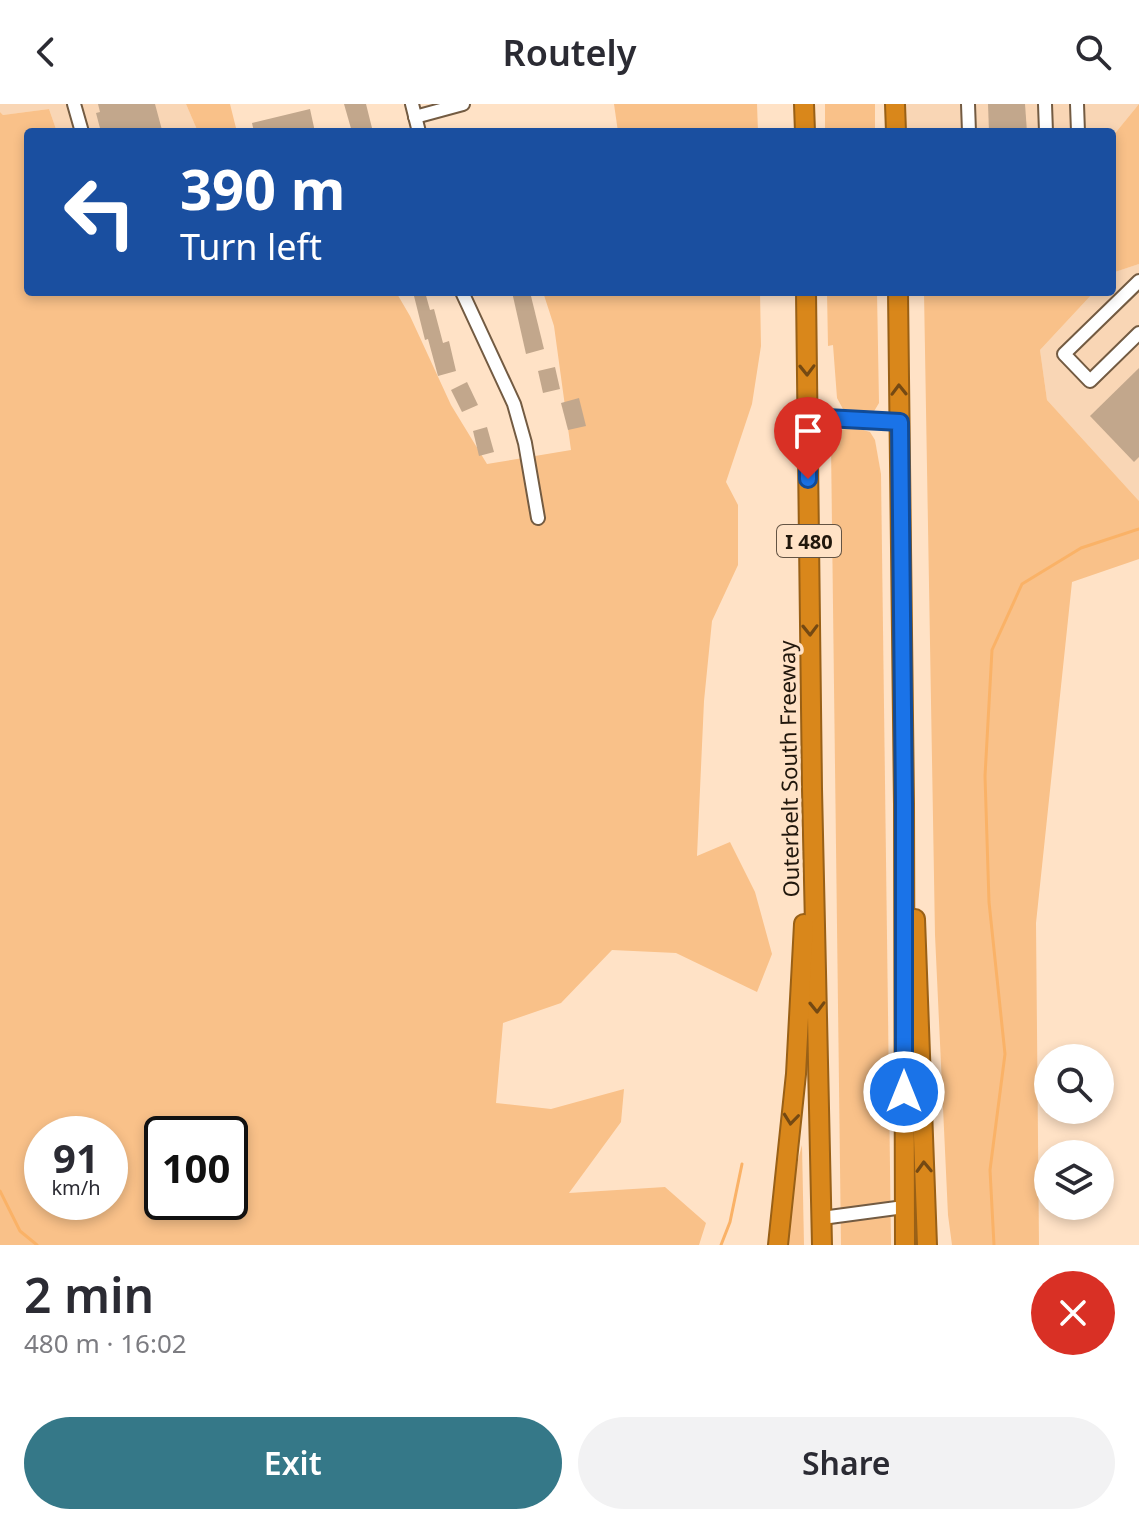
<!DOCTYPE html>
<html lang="en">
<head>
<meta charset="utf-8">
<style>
	:root { --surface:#fff; --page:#f2f2f3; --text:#2b2b33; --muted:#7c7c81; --accent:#357888 }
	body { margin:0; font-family:"Noto Sans",sans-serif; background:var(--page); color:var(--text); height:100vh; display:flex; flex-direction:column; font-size:30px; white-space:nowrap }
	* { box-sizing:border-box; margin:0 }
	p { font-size:26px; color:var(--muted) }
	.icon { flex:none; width:44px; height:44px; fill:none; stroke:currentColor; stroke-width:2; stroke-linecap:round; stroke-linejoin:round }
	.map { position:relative; height:1141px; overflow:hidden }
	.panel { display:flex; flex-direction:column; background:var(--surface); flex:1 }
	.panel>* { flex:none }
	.top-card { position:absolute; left:24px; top:24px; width:1092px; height:168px; border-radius:8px; box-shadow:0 4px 12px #0003; background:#1a4fa0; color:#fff; overflow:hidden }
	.tools { position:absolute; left:1034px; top:940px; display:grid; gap:16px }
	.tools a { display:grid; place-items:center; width:80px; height:80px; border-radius:50%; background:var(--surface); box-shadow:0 4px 12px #0003; font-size:40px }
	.speed { position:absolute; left:24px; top:1012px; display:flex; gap:16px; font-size:40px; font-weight:700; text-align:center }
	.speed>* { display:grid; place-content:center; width:104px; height:104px; border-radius:50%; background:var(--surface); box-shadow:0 4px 12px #0003; line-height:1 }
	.speed small { font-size:20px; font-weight:400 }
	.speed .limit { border:4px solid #111; border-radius:12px; background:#fff; color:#111 }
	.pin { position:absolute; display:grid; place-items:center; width:68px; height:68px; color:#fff; margin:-82px -34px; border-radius:50% 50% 50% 0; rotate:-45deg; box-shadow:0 0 8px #0007 }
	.pin .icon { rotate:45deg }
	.me { position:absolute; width:88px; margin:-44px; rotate:0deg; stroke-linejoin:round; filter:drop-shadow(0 0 6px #0008) }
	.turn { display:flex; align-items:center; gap:28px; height:168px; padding:0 24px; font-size:36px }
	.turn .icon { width:104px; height:104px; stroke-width:2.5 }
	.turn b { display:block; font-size:56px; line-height:68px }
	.round { display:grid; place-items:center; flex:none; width:84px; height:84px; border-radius:42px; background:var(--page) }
	.head { display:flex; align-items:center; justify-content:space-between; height:136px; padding:0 24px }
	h1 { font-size:48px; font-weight:600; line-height:60px }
	.action { display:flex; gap:16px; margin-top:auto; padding:16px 24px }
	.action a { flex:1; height:92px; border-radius:48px; background:var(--accent); color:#fff; font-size:32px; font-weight:600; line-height:92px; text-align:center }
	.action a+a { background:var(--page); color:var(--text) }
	header { display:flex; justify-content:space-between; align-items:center; height:104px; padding:0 24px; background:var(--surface); font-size:36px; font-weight:600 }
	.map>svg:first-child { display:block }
	.built { fill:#f9d6b5 }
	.green { fill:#f9c189; fill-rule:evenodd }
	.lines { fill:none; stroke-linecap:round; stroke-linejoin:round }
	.stream { stroke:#fab267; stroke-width:3 }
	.building { fill:#c2a78c }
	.minor-casing { stroke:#735b42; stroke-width:16 }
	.highway-casing { stroke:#996016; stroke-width:22 }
	.minor { stroke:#fff; stroke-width:12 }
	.highway { stroke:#d9871b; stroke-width:18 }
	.oneway { stroke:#744913 }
	.route-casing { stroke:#114b97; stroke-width:20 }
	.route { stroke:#1a73e8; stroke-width:14 }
	.labels { text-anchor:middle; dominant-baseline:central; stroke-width:7; stroke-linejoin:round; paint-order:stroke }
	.shield { fill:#ffe2c6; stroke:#645444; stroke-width:2 }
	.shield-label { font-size:20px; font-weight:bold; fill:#21170c }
	.street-label { font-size:22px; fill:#21170c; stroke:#ffe2c6 }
</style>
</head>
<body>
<header><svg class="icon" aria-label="back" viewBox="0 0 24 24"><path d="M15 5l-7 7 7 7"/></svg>Routely<svg class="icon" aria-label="search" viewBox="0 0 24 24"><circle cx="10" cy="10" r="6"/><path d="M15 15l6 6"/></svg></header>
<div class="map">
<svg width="1139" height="1141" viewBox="0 0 1139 1141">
	<rect width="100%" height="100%" fill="#ffe2c6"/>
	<g class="built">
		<polygon points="0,0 186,0 198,28 57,28 49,5 3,11 0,8"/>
		<polygon points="895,0 1139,0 1112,33 1112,28 896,28"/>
		<polygon points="1139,160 1139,397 1047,296 1040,246 1094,188 1112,188 1112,169"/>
	</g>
	<g class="green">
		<polygon points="186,0 230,0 237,28 198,28"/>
		<polygon points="614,0 757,0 758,28 618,28"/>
		<rect x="825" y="0" width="50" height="28"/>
		<polygon points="1139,0 1139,160 1112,169 1112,33"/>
		<path d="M49,5L57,28H28V188H396L410,212L451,301L487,360L571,346L554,222L543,188H760L761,242L752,300L726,378L738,401V461L712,517L704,597L697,752L730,738L755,788L772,850L757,888L676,849L612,846L561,899L503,919L496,999L551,1005L624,985L621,1018L569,1089L665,1083L706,1119L699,1141H0V8L3,11ZM42,1030H110V1098H42ZM162,1030H230V1098H162Z"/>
		<polygon points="827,188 877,188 879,299 873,309 861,310 843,305 837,294 833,241 828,242"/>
		<polygon points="924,188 1094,188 1040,246 1047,296 1139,397 1139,455 1072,478 1036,819 1039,1141 952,1141 948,1111 935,831"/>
		<polygon points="856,324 870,328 875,336 881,370 891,1141 841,1141 831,342 839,326"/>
		<polygon points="802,1041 804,1141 786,1141 795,1067"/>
	</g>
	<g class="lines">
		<g class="stream">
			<polyline points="0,1087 20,1127 37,1141"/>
			<polyline points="721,1141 730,1118 742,1060"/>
			<polyline points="994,1141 990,1066 1005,950 989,798 985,672 992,546 1022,480 1081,444 1139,425"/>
		</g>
	</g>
	<g class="building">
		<polygon points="98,0 155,0 162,26 101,28 96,9 100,8"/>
		<polygon points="344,0 366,0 373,28 352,28"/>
		<polygon points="988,0 1025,0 1027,28 989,28"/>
		<polygon points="310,5 315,28 254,28 252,19"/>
		<polygon points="413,188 425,188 430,206 434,205 443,239 449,237 456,267 438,272 428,235 425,236"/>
		<polygon points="512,188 530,188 544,245 526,250"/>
		<polygon points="555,263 560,285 543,289 538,267"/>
		<polygon points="1139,264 1139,353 1134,358 1090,312"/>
		<polygon points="467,278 478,301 462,308 451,286"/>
		<polygon points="579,294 586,322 568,326 561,299"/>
		<polygon points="487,323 494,348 479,352 473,327"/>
	</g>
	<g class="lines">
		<g class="minor-casing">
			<g id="minor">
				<polyline points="74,0 82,28"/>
				<polyline points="412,0 419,28"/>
				<polyline points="968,0 969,28"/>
				<polyline points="1045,0 1046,28"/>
				<polyline points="1077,0 1078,28"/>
				<polyline points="415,13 463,0"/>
				<polyline points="1139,177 1064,250 1090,277 1139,229"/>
				<polyline points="462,188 514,300 525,339 538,414"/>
				<polyline points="808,313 900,318"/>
				<polyline points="822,1114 904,1103"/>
			</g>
		</g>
		<g class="highway-casing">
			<g id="highway">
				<polyline points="804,0 805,28"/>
				<polyline points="895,0 896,28"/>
				<polyline points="806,188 812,685 822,1141"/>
				<polyline points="898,188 904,700 905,1141"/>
				<polyline points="915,815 927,1141"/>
				<polyline points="778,1141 796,970 804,820"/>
			</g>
		</g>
		<use href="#minor" class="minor"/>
		<use href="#highway" class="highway"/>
	</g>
	<defs><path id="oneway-chevron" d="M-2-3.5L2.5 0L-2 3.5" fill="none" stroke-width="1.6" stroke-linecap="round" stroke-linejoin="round" transform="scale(2)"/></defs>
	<g class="oneway">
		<use href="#oneway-chevron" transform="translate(807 266) rotate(89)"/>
		<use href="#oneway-chevron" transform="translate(899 286) rotate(-91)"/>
		<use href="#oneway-chevron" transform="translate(810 526) rotate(89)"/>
		<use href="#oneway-chevron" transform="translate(817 903) rotate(89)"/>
		<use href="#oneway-chevron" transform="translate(791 1015) rotate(96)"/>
		<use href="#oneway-chevron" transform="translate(924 1063) rotate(-92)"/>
	</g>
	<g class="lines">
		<g class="route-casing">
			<polyline id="route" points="808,375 808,313 900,318 904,700 904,988"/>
		</g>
		<use href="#route" class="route"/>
	</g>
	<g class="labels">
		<rect class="shield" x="777" y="421" width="64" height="32" rx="6"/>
		<g class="shield-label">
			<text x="809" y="437">I 480</text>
		</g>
		<g class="street-label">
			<text transform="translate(788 665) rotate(-91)">Outerbelt South Freeway</text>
		</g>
	</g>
</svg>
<div class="tools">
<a><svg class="icon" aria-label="search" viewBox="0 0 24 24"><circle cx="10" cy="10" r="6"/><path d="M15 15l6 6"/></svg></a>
<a><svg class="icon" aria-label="layers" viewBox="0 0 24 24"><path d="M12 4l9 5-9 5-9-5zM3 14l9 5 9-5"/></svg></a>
</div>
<div class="speed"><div>91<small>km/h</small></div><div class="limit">100</div></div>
<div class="pin" style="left:808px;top:375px;background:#d93025"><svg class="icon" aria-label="arrive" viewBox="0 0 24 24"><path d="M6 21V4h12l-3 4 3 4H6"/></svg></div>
<svg class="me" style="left:904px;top:988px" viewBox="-20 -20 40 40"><circle r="17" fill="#1a73e8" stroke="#fff" stroke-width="3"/><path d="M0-11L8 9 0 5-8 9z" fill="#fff"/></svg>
<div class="top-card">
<div class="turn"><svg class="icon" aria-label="left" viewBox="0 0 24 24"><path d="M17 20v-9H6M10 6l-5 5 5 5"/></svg><div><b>390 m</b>Turn left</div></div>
</div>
</div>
<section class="panel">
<div class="head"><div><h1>2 min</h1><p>480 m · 16:02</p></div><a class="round" style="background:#d93025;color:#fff"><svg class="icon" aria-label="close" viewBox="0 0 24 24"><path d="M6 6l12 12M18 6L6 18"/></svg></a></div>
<div class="action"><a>Exit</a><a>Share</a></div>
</section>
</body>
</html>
